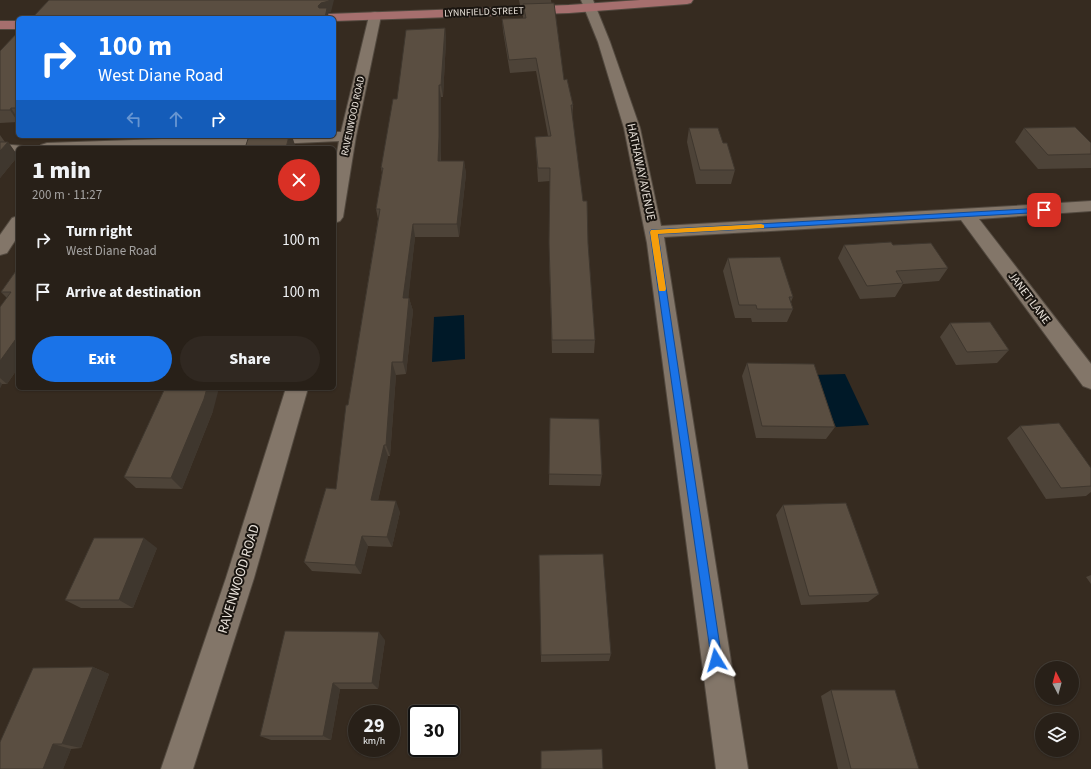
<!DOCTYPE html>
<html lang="en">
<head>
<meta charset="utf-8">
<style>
	:root { --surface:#282018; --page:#302821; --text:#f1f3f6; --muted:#a5a3a2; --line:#443e37; --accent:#1a73e8 }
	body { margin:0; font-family:"Source Sans 3",sans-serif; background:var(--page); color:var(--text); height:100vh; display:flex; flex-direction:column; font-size:15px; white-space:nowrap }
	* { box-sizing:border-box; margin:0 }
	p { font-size:13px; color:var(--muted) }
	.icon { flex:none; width:22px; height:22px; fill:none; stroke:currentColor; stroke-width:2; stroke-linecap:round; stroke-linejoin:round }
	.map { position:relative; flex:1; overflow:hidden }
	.panel { position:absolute; left:16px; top:146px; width:320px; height:244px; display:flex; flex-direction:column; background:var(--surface); border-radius:6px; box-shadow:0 1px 3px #0004,0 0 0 1px var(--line) }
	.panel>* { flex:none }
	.hud { position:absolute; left:16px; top:16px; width:320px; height:122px; border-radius:6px; box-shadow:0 1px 3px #0004,0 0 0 1px var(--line); background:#1a73e8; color:#fff; overflow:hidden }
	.needle { width:26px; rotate:354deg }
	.tools { position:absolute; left:1035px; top:661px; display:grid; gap:8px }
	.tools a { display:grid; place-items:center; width:44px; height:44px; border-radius:50%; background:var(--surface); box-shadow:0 1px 3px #0004,0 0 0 1px var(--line); font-size:20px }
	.speed { position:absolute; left:348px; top:705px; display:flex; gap:8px; font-size:20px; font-weight:700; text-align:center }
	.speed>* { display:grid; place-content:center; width:52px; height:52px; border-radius:50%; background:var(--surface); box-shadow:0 1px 3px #0004,0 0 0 1px var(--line); line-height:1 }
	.speed small { font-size:10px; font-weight:400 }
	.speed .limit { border:2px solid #111; border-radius:6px; background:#fff; color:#111 }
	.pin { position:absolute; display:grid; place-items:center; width:34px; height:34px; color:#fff; margin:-17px; border-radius:8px; box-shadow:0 2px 6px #0006 }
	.me { position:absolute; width:44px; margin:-22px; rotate:352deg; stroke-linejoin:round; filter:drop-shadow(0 0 3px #0008) }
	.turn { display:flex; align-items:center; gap:14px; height:84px; padding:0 16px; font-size:18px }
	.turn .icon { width:52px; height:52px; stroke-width:2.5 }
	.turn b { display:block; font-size:28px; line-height:34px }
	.lanes { display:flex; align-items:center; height:38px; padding:0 16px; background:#0003; justify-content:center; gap:20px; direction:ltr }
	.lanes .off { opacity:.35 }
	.round { display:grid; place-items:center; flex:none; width:42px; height:42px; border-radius:21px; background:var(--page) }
	.overview { display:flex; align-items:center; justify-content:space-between; height:68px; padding:0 16px }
	h1 { font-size:24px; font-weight:800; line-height:30px }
	.cta { display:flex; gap:8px; margin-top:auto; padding:8px 16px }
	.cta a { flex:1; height:46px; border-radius:24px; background:var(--accent); color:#fff; font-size:16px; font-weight:800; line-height:46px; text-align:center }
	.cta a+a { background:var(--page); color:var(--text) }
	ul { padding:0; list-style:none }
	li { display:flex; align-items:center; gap:12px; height:52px; padding:0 16px }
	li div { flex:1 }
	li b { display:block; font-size:15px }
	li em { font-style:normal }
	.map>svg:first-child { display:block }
	.water { fill:#001928 }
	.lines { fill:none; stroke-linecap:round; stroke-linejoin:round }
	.minor-casing { stroke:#52493f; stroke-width:2 }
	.primary-casing { stroke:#52493f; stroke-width:2 }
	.minor { fill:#837669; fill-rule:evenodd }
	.primary { fill:#a66f6e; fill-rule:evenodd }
	.wall { fill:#4d4338 }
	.shaded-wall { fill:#3f372e }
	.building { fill:#5a4e41; stroke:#3f372e }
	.route { fill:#1a73e8; stroke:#114b97 }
	.slow { fill:#f59e0b }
	.labels { text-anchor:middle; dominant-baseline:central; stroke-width:4; stroke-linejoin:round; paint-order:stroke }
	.far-street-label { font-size:10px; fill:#e8e1d9; stroke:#1a1510 }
	.street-label { font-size:12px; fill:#e8e1d9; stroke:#1a1510 }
	.near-street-label { font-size:14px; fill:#e8e1d9; stroke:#1a1510 }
</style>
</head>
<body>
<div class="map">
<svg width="1091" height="769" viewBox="0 0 1091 769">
	<rect width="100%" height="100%" fill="#362b20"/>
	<g class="water">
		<polygon points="464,315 465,359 432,362 434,317"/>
		<polygon points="845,374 869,425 836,427 813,375"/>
	</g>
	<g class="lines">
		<g class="minor-casing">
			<g id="minor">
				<polygon points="581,0 593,0 610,42 640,128 661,226 1013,206 1091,201 1091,211 979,219 1091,364 1091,389 1083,386 961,220 664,237 748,769 716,769 647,243 624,128 598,42"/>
				<polygon points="375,12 379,13 381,16 356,136 343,217 340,221 334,223 334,170 339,141 188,148 39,148 41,145 47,143 248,136 334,136 334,132 341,132 369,16 371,13"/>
				<polygon points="0,144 24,146 25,148 18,148 18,154 0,154"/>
				<polygon points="18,216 18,236 7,253 0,255 0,235 12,218"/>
				<polygon points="286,388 308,388 254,578 193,769 161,769 226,578"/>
			</g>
		</g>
		<g class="primary-casing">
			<g id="primary">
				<polygon points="640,0 693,0 691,3 687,4 569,13 334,21 334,18 322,18 324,15 328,14 569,5"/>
				<rect x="0" y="21" width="18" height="8"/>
			</g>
		</g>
		<use href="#minor" class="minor"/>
		<use href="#primary" class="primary"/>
	</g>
	<g class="wall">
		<polygon points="519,0 551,0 564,80 573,105 572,119 588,243 595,340 594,353 552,353 549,256 550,181 538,182 536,150 535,137 548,136 536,71 510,73 503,31 502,19 523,18 523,5 520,5"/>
		<polygon points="445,28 446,40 443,97 441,97 441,161 464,161 466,174 459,237 415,237 408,298 409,298 413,311 406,374 396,375 390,456 388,456 378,500 400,512 392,547 368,546 361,574 312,571 304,562 336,489 348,405 378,219 376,209 382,173 381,168 397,99"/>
		<polygon points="18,32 18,122 0,123 0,51"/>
		<polygon points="689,128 723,143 735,170 731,184 696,184 687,142"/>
		<polygon points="1024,128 1091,143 1091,168 1038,169 1015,142"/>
		<polygon points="0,135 5,142 8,142 18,156 0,178"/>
		<polygon points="844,245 893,245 948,268 939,281 903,284 895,297 860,299 838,258"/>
		<polygon points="728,258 793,297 791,302 793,309 787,322 752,322 751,318 735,318 723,271"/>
		<polygon points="18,268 18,368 7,384 2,384 0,388 0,307 7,298 1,292"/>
		<polygon points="950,323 1009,350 997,363 956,365 940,337"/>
		<polygon points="747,363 835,427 826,439 756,438 742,376"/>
		<polygon points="213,411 182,489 136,488 124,477"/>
		<polygon points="550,418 602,475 600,486 549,485"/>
		<polygon points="1020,426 1091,468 1091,492 1086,496 1046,499 1007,438"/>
		<polygon points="783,505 879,594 868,602 801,605 776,515"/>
		<polygon points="157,548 133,608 81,608 65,600"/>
		<polygon points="539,555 611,654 609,661 541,662"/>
		<polygon points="1091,575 1091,584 1086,577"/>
		<polygon points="385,640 378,689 340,689 331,740 271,740 260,736"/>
		<polygon points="93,667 109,674 81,748 71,749 63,769 0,769"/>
		<polygon points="831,690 919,769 838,769 821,696"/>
	</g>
	<g class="shaded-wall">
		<polygon points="329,0 334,0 331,12 328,13 329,18 321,17 318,6 321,3"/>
		<polygon points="445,28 446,40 443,97 441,85"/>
		<polygon points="439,85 441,97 441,150 440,174 438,161"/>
		<polygon points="11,108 18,119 18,122 10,110"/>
		<polygon points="289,136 292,136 295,145 294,148 286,148"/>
		<polygon points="8,142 18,156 0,178 0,151"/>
		<polygon points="464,161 466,174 459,237 457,224"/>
		<polygon points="413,224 415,237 407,311 403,298"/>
		<polygon points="409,298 413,311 406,374 403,362"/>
		<polygon points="18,336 18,368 7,384 0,378 0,361"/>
		<polygon points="392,362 396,375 390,456 386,445"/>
		<polygon points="0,382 2,384 0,388"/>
		<polygon points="207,388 219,388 213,411 182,489 171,478"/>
		<polygon points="384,445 388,456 376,510 371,500"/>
		<polygon points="396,501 400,512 392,547 387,537"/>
		<polygon points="362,536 368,546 361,574 355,565"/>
		<polygon points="144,538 157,548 133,608 119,600"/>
		<polygon points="379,632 385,640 378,689 372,683"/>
		<polygon points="93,667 109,674 81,748 62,744"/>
		<polygon points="333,683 340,689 331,740 323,736"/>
		<polygon points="53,744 71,749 63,769 43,769"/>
	</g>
	<g class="building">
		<polygon points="49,0 329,0 329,1 321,3 318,6 319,8 327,8 325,18 32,18"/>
		<polygon points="554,3 564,80 567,79 573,105 571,105 583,201 587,201 588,243 595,340 552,340 549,243 550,168 538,168 535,137 551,136 536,58 509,60 502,19 526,18 523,4"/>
		<polygon points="445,28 441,85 439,85 439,137 438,161 464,161 457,224 413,224 403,298 409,298 403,362 392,362 386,445 384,445 371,500 396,501 387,537 362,536 355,565 304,562 326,488 336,489 346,405 348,405 380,209 376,209 383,168 381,168 393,99 397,99 406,30"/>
		<polygon points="18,32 18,108 11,108 10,110 0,110 0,51"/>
		<polygon points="1075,127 1091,143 1091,154 1048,155 1024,128"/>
		<polygon points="689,128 718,128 723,143 727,143 735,170 700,170"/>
		<polygon points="249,136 289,136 286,148 245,148"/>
		<polygon points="0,142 8,142 0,151"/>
		<polygon points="891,242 893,245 931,243 948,268 896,271 903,283 867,286 844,245"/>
		<polygon points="780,257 793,297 789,297 793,309 757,309 756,305 739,305 728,258"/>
		<polygon points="18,268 18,336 0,361 0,307 11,292 1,292"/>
		<polygon points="990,322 1009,350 967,352 950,323"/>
		<polygon points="747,363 814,364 835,427 762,426"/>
		<polygon points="165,388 207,388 204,399 171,478 124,477"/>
		<polygon points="550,418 599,419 602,475 549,474"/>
		<polygon points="1059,423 1091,468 1091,486 1061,488 1020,426"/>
		<polygon points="846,503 879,594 809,596 783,505"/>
		<polygon points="94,538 144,538 119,600 65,600"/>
		<polygon points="603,554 611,654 541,655 539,555"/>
		<polygon points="285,631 379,632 372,683 333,683 323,736 260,736"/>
		<polygon points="93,667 62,744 53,744 43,769 0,769 0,742 33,668"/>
		<polygon points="831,690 895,690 919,769 851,769"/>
		<polygon points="602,749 603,769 541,769 541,751"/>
	</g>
	<polygon class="route" points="1044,208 1048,210 1047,212 658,234 722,660 721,664 716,666 712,664 650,232 651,230"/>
	<polygon class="slow" points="761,224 764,225 764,228 658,234 666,289 665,291 659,291 650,232 651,230"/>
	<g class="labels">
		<g class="far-street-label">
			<text transform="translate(484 12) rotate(-2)">LYNNFIELD STREET</text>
			<text transform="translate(353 116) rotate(-78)">RAVENWOOD ROAD</text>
		</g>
		<g class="street-label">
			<text transform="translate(641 172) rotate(78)">HATHAWAY AVENUE</text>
			<text transform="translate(1029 298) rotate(53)">JANET LANE</text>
		</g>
		<g class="near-street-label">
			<text transform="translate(239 579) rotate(-73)">RAVENWOOD ROAD</text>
		</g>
	</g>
</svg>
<div class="tools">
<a><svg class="needle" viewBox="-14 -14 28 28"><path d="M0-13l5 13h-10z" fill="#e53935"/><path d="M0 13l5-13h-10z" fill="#a5a3a2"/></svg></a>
<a><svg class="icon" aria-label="layers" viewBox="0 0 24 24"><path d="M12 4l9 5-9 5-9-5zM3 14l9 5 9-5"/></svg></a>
</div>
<div class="speed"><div>29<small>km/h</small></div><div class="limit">30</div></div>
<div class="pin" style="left:1044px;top:210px;background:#d93025"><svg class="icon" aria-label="arrive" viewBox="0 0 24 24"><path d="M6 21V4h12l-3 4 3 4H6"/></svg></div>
<svg class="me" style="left:716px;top:660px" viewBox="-20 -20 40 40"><path d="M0-17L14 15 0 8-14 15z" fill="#1a73e8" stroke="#fff" stroke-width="4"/></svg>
<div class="hud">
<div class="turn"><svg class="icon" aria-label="right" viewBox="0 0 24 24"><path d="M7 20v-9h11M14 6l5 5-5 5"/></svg><div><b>100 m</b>West Diane Road</div></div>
<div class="lanes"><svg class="icon off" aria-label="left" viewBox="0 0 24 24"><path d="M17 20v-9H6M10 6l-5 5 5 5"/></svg><svg class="icon off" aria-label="ahead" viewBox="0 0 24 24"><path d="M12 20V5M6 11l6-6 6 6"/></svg><svg class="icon" aria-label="right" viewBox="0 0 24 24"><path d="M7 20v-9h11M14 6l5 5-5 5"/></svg></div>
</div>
<section class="panel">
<div class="overview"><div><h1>1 min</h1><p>200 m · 11:27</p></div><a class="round" style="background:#d93025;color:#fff"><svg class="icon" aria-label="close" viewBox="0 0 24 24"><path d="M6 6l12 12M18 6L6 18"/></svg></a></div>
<ul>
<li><svg class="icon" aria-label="right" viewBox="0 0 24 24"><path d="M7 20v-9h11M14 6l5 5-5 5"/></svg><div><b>Turn right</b><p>West Diane Road</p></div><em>100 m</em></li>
<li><svg class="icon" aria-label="arrive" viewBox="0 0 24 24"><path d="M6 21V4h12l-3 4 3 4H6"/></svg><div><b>Arrive at destination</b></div><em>100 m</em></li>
</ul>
<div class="cta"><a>Exit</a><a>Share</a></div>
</section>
</div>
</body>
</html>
